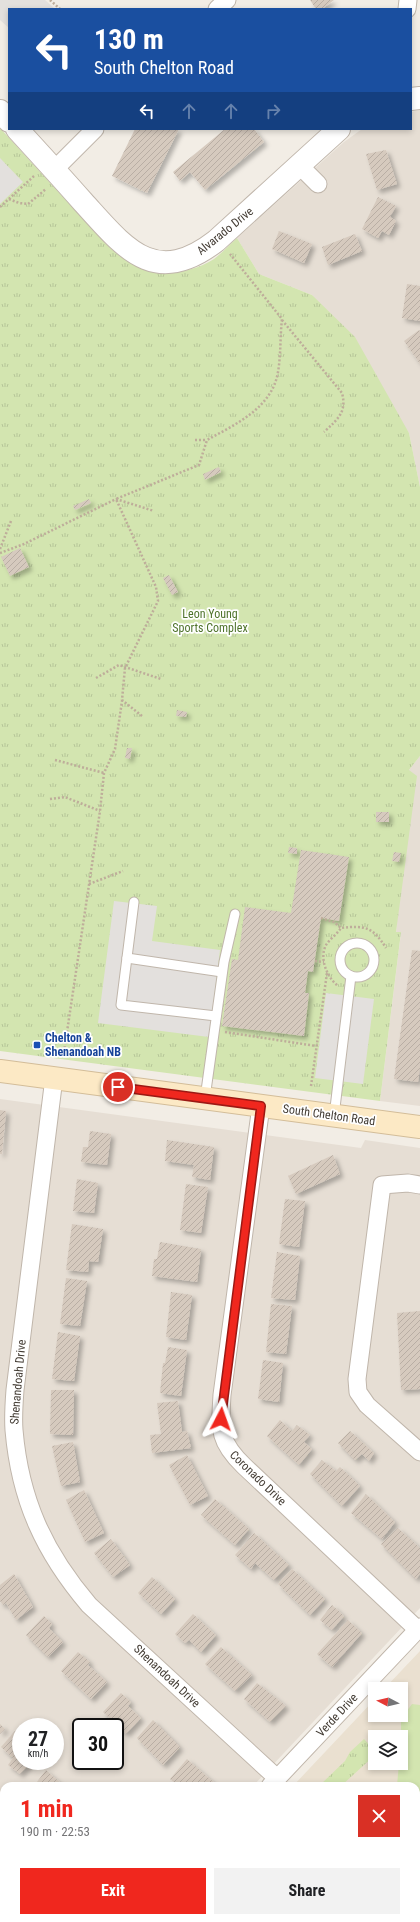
<!DOCTYPE html>
<html lang="en">
<head>
<meta charset="utf-8">
<style>
	:root { --surface:#fff; --page:#f2f2f2; --text:#202124; --muted:#757577; --accent:#f0271e }
	body { margin:0; font-family:"Roboto Condensed",sans-serif; background:var(--page); color:var(--text); height:100vh; display:flex; flex-direction:column; font-size:15px; white-space:nowrap }
	* { box-sizing:border-box; margin:0 }
	p { font-size:13px; color:var(--muted) }
	.icon { flex:none; width:22px; height:22px; fill:none; stroke:currentColor; stroke-width:2; stroke-linecap:round; stroke-linejoin:round }
	.map { position:relative; flex:1; overflow:hidden }
	.panel { position:absolute; left:0px; top:1782px; width:420px; height:140px; display:flex; flex-direction:column; background:var(--surface); border-radius:12px 12px 0 0; box-shadow:0 2px 6px #0003 }
	.panel>* { flex:none }
	.top-card { position:absolute; left:8px; top:8px; width:404px; height:122px; border-radius:0px; box-shadow:0 2px 6px #0003; background:#1a4fa0; color:#fff; overflow:hidden }
	.needle { width:26px; rotate:277deg }
	.tools { position:absolute; left:368px; top:1682px; display:grid; gap:8px }
	.tools a { display:grid; place-items:center; width:40px; height:40px; border-radius:0px; background:var(--surface); box-shadow:0 2px 6px #0003; font-size:20px }
	.speed { position:absolute; left:12px; top:1718px; display:flex; gap:8px; font-size:20px; font-weight:700; text-align:center }
	.speed>* { display:grid; place-content:center; width:52px; height:52px; border-radius:50%; background:var(--surface); box-shadow:0 2px 6px #0003; line-height:1 }
	.speed small { font-size:10px; font-weight:400 }
	.speed .limit { border:2px solid #111; border-radius:6px; background:#fff; color:#111 }
	.pin { position:absolute; display:grid; place-items:center; width:34px; height:34px; color:#fff; margin:-17px; border:2px solid #fff; border-radius:50%; box-shadow:0 1px 4px #0007 }
	.me { position:absolute; width:44px; margin:-22px; rotate:4deg; stroke-linejoin:round; filter:drop-shadow(0 0 3px #0008) }
	.turn { display:flex; align-items:center; gap:14px; height:84px; padding:0 20px; font-size:18px }
	.turn .icon { width:52px; height:52px; stroke-width:2.5 }
	.turn b { display:block; font-size:28px; line-height:34px }
	.lanes { display:flex; align-items:center; height:38px; padding:0 20px; background:#0003; justify-content:center; gap:20px; direction:ltr }
	.lanes .off { opacity:.35 }
	.round { display:grid; place-items:center; flex:none; width:42px; height:42px; border-radius:0px; background:var(--page) }
	.overview { display:flex; align-items:center; justify-content:space-between; height:68px; padding:0 20px }
	h1 { font-size:24px; font-weight:700; line-height:30px; color:var(--accent) }
	.cta { display:flex; gap:8px; margin-top:auto; padding:8px 20px }
	.cta a { flex:1; height:46px; border-radius:0px; background:var(--accent); color:#fff; font-size:16px; font-weight:700; line-height:46px; text-align:center }
	.cta a+a { background:var(--page); color:var(--text) }
	.map>svg:first-child { display:block }
	.residential { fill:#e6ded4; fill-rule:evenodd }
	.education { fill:#eae0d0; fill-rule:evenodd }
	.green { fill:#d3e5b0 }
	.park { fill:url(#park-tufts) }
	.parking { fill:#e3e0dd }
	.building { fill:url(#building-hatch); filter:url(#shadow) }
	.lines { fill:none; stroke-linecap:round; stroke-linejoin:round }
	.service-casing { stroke:#c0b6ab; stroke-width:11 }
	.minor-casing { stroke:#c0b6ab; stroke-width:19 }
	.tertiary-casing { stroke:#c0b6ab; stroke-width:24 }
	.secondary-casing { stroke:#d3bd99; stroke-width:24 }
	.path { stroke:#bead9a; stroke-width:2.5; stroke-dasharray:2 2; stroke-linecap:butt }
	.service { stroke:#fff; stroke-width:9 }
	.minor { stroke:#fff; stroke-width:17 }
	.tertiary { stroke:#fff; stroke-width:22 }
	.secondary { stroke:#fce9c5; stroke-width:22 }
	.route-casing { stroke:#9c1914; stroke-width:10 }
	.route { stroke:#f0271e; stroke-width:7 }
	.transit-dot { fill:#1a4fb4; stroke:#fff; stroke-width:1.5 }
	.labels { text-anchor:middle; dominant-baseline:central; stroke-width:3.5; stroke-linejoin:round; paint-order:stroke }
	.street-label { font-size:12px; fill:#443d35; stroke:#fff }
	.park-label { font-size:12px; fill:#4e732b; stroke:#fff }
	.transit-label { font-size:12px; font-weight:bold; fill:#164399; stroke:#fff; text-anchor:start }
</style>
</head>
<body>
<div class="map">
<svg width="420" height="1922" viewBox="0 0 420 1922">
	<defs>
		<pattern id="park-tufts" width="24" height="20" patternUnits="userSpaceOnUse"><rect width="24" height="20" fill="#d3e5b0"/><path d="M3 7l-1-3M5 7V3M7 7l1-3M15 17l-1-3M17 17v-4M19 17l1-3" fill="none" stroke="#b6c598"/></pattern>
		<pattern id="building-hatch" width="6" height="6" patternUnits="userSpaceOnUse"><rect width="6" height="6" fill="#d6cabe"/><path d="M-1 1l2-2M0 6l6-6M5 7l2-2" fill="none" stroke="#b9aea4"/></pattern>
		<filter id="shadow"><feDropShadow dx="3.5" dy="3.5" stdDeviation="2" flood-color="#0004"/></filter>
	</defs>
	<rect width="100%" height="100%" fill="#f2ede5"/>
	<g class="residential">
		<polygon points="420,110 420,487 409,433 312,295 259,274 237,238 344,142 362,129 411,129 411,112"/>
		<polygon points="420,756 420,1106 380,1101 401,933 396,933 409,770"/>
		<path d="M0,1099L361,1148L365,1140L420,1148V1608L253,1786H4V1918H130L126,1922H0ZM21,1727H55V1761H21ZM81,1727H115V1761H81Z"/>
	</g>
	<path class="education" d="M420,1651V1922H165L169,1918H416V1786H293L375,1699V1715H401V1689H384ZM375,1737H401V1763H375Z"/>
	<polygon class="green" points="412,1704 420,1705 420,1831 416,1830 416,1786 397,1786 399,1763 401,1763 401,1719"/>
	<g class="park">
		<path d="M0,128L106,244C137,274 176,282 214,259C222,253 229,245 237,238L259,274L312,295L355,337L409,433L420,487V756L409,770L417,776L396,932H401L380,1101L0,1051Z"/>
		<polygon points="364,1739 375,1751 375,1755 341,1786 319,1786 345,1761 350,1752"/>
		<polygon points="416,1848 420,1849 420,1875 416,1875"/>
	</g>
	<g class="parking">
		<polygon points="0,0 45,0 55,9 9,9 9,28 0,20"/>
		<polygon points="0,158 23,182 0,204"/>
		<polygon points="114,901 157,906 152,941 220,950 209,1037 98,1023"/>
		<polygon points="326,993 374,999 363,1084 315,1078"/>
	</g>
	<g class="building">
		<polygon points="310,0 334,0 322,9 316,9"/>
		<polygon points="135,129 179,129 147,193 112,176"/>
		<polygon points="225,129 254,129 264,142 205,190 190,172 180,181 173,172"/>
		<polygon points="386,150 397,184 377,190 366,154"/>
		<polygon points="378,197 396,206 390,217 396,221 389,235 382,231 378,238 362,229"/>
		<polygon points="279,231 312,244 304,263 272,249"/>
		<polygon points="355,234 362,251 328,265 322,247"/>
		<polygon points="407,284 420,286 420,321 402,318"/>
		<polygon points="419,330 420,331 420,364 404,341"/>
		<polygon points="219,467 221,472 205,480 203,474"/>
		<polygon points="89,499 91,503 75,510 73,506"/>
		<polygon points="20,548 29,567 10,576 1,557"/>
		<polygon points="169,575 178,592 172,595 163,578"/>
		<polygon points="177,710 187,712 186,717 176,716"/>
		<polygon points="127,748 132,748 130,759 125,758"/>
		<rect x="376" y="812" width="13" height="10"/>
		<polygon points="289,847 297,848 297,854 288,853"/>
		<polygon points="301,850 349,857 339,921 321,918 313,972 308,971 305,993 309,993 304,1036 222,1026 232,959 238,960 245,907 291,913"/>
		<polygon points="394,852 401,853 399,862 392,861"/>
		<polygon points="412,950 420,951 420,1068 418,1082 394,1079"/>
		<polygon points="0,1110 6,1111 2,1154 0,1154"/>
		<polygon points="90,1131 111,1134 107,1165 81,1162 83,1147 88,1147"/>
		<polygon points="167,1140 214,1147 210,1180 192,1177 194,1165 165,1161"/>
		<polygon points="333,1155 340,1174 296,1194 288,1176"/>
		<polygon points="77,1179 98,1183 94,1213 73,1211"/>
		<polygon points="186,1184 208,1187 201,1233 180,1230"/>
		<polygon points="285,1199 305,1201 299,1247 279,1244"/>
		<polygon points="72,1224 103,1229 98,1262 89,1261 88,1272 66,1270"/>
		<polygon points="160,1242 201,1249 197,1282 152,1276 154,1259 157,1259"/>
		<polygon points="277,1252 300,1256 295,1300 271,1298"/>
		<polygon points="66,1278 87,1281 80,1326 60,1324"/>
		<polygon points="171,1292 192,1295 186,1340 166,1337"/>
		<polygon points="271,1304 292,1306 286,1354 266,1352"/>
		<polygon points="420,1311 420,1389 401,1390 397,1313"/>
		<polygon points="58,1332 80,1336 74,1381 52,1379"/>
		<polygon points="168,1347 187,1350 181,1396 160,1393 163,1363 165,1363"/>
		<polygon points="263,1360 283,1363 279,1402 258,1399"/>
		<polygon points="51,1390 74,1390 73,1435 50,1434"/>
		<polygon points="178,1401 182,1432 187,1431 191,1448 152,1453 150,1435 161,1434 157,1403"/>
		<polygon points="280,1420 292,1431 297,1425 310,1435 304,1442 312,1449 299,1465 267,1436"/>
		<polygon points="350,1431 374,1453 369,1461 362,1454 355,1460 338,1443"/>
		<polygon points="73,1442 80,1482 61,1486 52,1446"/>
		<polygon points="187,1455 208,1496 190,1505 169,1465"/>
		<polygon points="322,1460 336,1471 340,1467 360,1486 342,1506 310,1474"/>
		<polygon points="84,1490 104,1533 85,1542 66,1500"/>
		<polygon points="366,1494 395,1522 382,1539 351,1513"/>
		<polygon points="215,1499 249,1529 235,1545 201,1515"/>
		<polygon points="398,1528 420,1548 420,1574 416,1579 381,1544"/>
		<polygon points="254,1533 289,1565 274,1580 255,1563 251,1569 235,1555"/>
		<polygon points="111,1539 130,1565 113,1577 94,1553"/>
		<polygon points="292,1569 325,1599 310,1615 278,1584"/>
		<polygon points="14,1574 33,1607 16,1620 6,1603 3,1605 0,1601 0,1585"/>
		<polygon points="152,1577 175,1599 161,1614 138,1593"/>
		<polygon points="332,1605 344,1616 332,1630 320,1620"/>
		<polygon points="193,1614 216,1635 201,1652 189,1640 185,1643 175,1634"/>
		<polygon points="44,1616 52,1624 49,1628 63,1642 48,1657 26,1635"/>
		<polygon points="348,1620 362,1633 332,1667 317,1654"/>
		<polygon points="221,1647 252,1675 235,1691 205,1664"/>
		<polygon points="78,1652 90,1662 88,1665 107,1682 91,1699 61,1671"/>
		<polygon points="257,1683 286,1706 270,1722 244,1699"/>
		<polygon points="121,1693 131,1702 128,1706 141,1718 126,1734 103,1712"/>
		<polygon points="153,1720 180,1747 163,1765 137,1738"/>
		<polygon points="0,1724 5,1729 0,1734"/>
		<polygon points="15,1731 21,1737 21,1761 33,1761 20,1774 8,1765 13,1758 1,1747"/>
		<polygon points="187,1759 218,1786 179,1786 170,1779"/>
		<polygon points="46,1770 64,1786 34,1786"/>
		<polygon points="0,1861 4,1864 4,1869 0,1874"/>
		<polygon points="4,1878 4,1903 0,1900 0,1882"/>
		<polygon points="416,1917 420,1918 420,1922 385,1922 385,1918"/>
		<polygon points="19,1918 30,1918 26,1922"/>
		<polygon points="38,1918 59,1918 64,1922 35,1922"/>
		<polygon points="295,1918 345,1918 345,1922 294,1922"/>
	</g>
	<g class="lines">
		<g class="service-casing">
			<g id="service">
				<polyline points="134,902 121,1005 216,1016"/>
				<circle cx="357" cy="960" r="17"/>
				<polyline points="127,958 222,972"/>
				<polyline points="205,1098 224,962 235,914"/>
				<polyline points="334,1116 351,976"/>
				<polyline points="416,1888 420,1889"/>
			</g>
		</g>
		<g class="minor-casing">
			<g id="minor">
				<polyline points="217,9 227,0"/>
				<polyline points="407,9 408,0"/>
				<polyline points="300,166 318,184"/>
				<polyline points="54,170 95,129"/>
				<path d="M54,1078L15,1390C14,1403 13,1417 14,1430C20,1500 44,1552 89,1605L277,1778"/>
				<path d="M261,1106L222,1395C220,1429 218,1441 244,1466L418,1630"/>
				<polyline points="420,1185 408,1183 382,1185 357,1379 358,1392 367,1405 420,1452"/>
				<polyline points="270,1786 420,1627"/>
				<polyline points="0,1805 4,1809"/>
				<polyline points="119,1918 123,1922"/>
				<polyline points="143,1922 147,1918"/>
			</g>
		</g>
		<g class="tertiary-casing">
			<g id="tertiary">
				<polyline points="411,99 420,98"/>
				<polyline points="0,111 9,121"/>
				<path d="M17,129C39,153 61,177 83,202C124,247 154,289 216,241L339,129"/>
			</g>
		</g>
		<g class="secondary-casing">
			<polyline id="secondary" points="0,1071 420,1127"/>
		</g>
		<g class="path">
			<polyline points="50,0 60,9"/>
			<polyline points="9,199 19,203 28,204 46,189"/>
			<polyline points="0,207 34,176"/>
			<path d="M282,320L342,393C347,412 338,419 324,432"/>
			<polyline points="195,440 207,440"/>
			<polyline points="0,549 11,521"/>
			<polyline points="0,553 24,544 116,499 154,511"/>
			<polyline points="96,678 119,665 161,679"/>
			<path d="M142,716L122,700L125,668L158,601L156,587L116,499L199,465L207,440C236,424 272,408 278,372C281,355 280,336 282,319L230,254"/>
			<polyline points="55,760 104,773"/>
			<polyline points="50,799 65,797 100,811"/>
			<polyline points="89,884 123,871"/>
			<polyline points="321,918 334,922 341,928"/>
			<polyline points="315,961 324,962"/>
			<path d="M337,985C327,977 319,958 326,945C330,939 337,934 341,928C365,925 373,927 386,948"/>
			<polyline points="225,1032 316,1046"/>
			<polyline points="64,1052 100,811 104,773 115,749 122,701"/>
			<polyline points="311,1086 327,973"/>
		</g>
		<use href="#service" class="service"/>
		<use href="#minor" class="minor"/>
		<use href="#tertiary" class="tertiary"/>
		<use href="#secondary" class="secondary"/>
	</g>
	<g class="lines">
		<g class="route-casing">
			<polyline id="route" points="118,1087 261,1106 221,1419"/>
		</g>
		<use href="#route" class="route"/>
	</g>
	<rect class="transit-dot" x="33" y="1041" width="8" height="8" rx="2"/>
	<g class="labels">
		<g class="street-label">
			<text transform="translate(225 231) rotate(-39)">Alvarado Drive</text>
			<text transform="translate(329 1115) rotate(8)">South Chelton Road</text>
			<text transform="translate(18 1382) rotate(-85)">Shenandoah Drive</text>
			<text transform="translate(258 1478) rotate(44)">Coronado Drive</text>
			<text transform="translate(167 1676) rotate(43)">Shenandoah Drive</text>
			<text transform="translate(337 1715) rotate(-47)">Verde Drive</text>
		</g>
		<g class="park-label">
			<text x="210" y="614">Leon Young<tspan x="210" dy="14">Sports Complex</tspan></text>
		</g>
		<g class="transit-label">
			<text x="45" y="1038">Chelton &amp;<tspan x="45" dy="14">Shenandoah NB</tspan></text>
		</g>
	</g>
</svg>
<div class="tools">
<a><svg class="needle" viewBox="-14 -14 28 28"><path d="M0-13l5 13h-10z" fill="#e53935"/><path d="M0 13l5-13h-10z" fill="#757577"/></svg></a>
<a><svg class="icon" aria-label="layers" viewBox="0 0 24 24"><path d="M12 4l9 5-9 5-9-5zM3 14l9 5 9-5"/></svg></a>
</div>
<div class="speed"><div>27<small>km/h</small></div><div class="limit">30</div></div>
<div class="pin" style="left:118px;top:1087px;background:#d93025"><svg class="icon" aria-label="arrive" viewBox="0 0 24 24"><path d="M6 21V4h12l-3 4 3 4H6"/></svg></div>
<svg class="me" style="left:221px;top:1419px" viewBox="-20 -20 40 40"><path d="M0-17L14 15 0 8-14 15z" fill="#f0271e" stroke="#fff" stroke-width="4"/></svg>
<div class="top-card">
<div class="turn"><svg class="icon" aria-label="left" viewBox="0 0 24 24"><path d="M17 20v-9H6M10 6l-5 5 5 5"/></svg><div><b>130 m</b>South Chelton Road</div></div>
<div class="lanes"><svg class="icon" aria-label="left" viewBox="0 0 24 24"><path d="M17 20v-9H6M10 6l-5 5 5 5"/></svg><svg class="icon off" aria-label="ahead" viewBox="0 0 24 24"><path d="M12 20V5M6 11l6-6 6 6"/></svg><svg class="icon off" aria-label="ahead" viewBox="0 0 24 24"><path d="M12 20V5M6 11l6-6 6 6"/></svg><svg class="icon off" aria-label="right" viewBox="0 0 24 24"><path d="M7 20v-9h11M14 6l5 5-5 5"/></svg></div>
</div>
<section class="panel">
<div class="overview"><div><h1>1 min</h1><p>190 m · 22:53</p></div><a class="round" style="background:#d93025;color:#fff"><svg class="icon" aria-label="close" viewBox="0 0 24 24"><path d="M6 6l12 12M18 6L6 18"/></svg></a></div>
<div class="cta"><a>Exit</a><a>Share</a></div>
</section>
</div>
</body>
</html>
